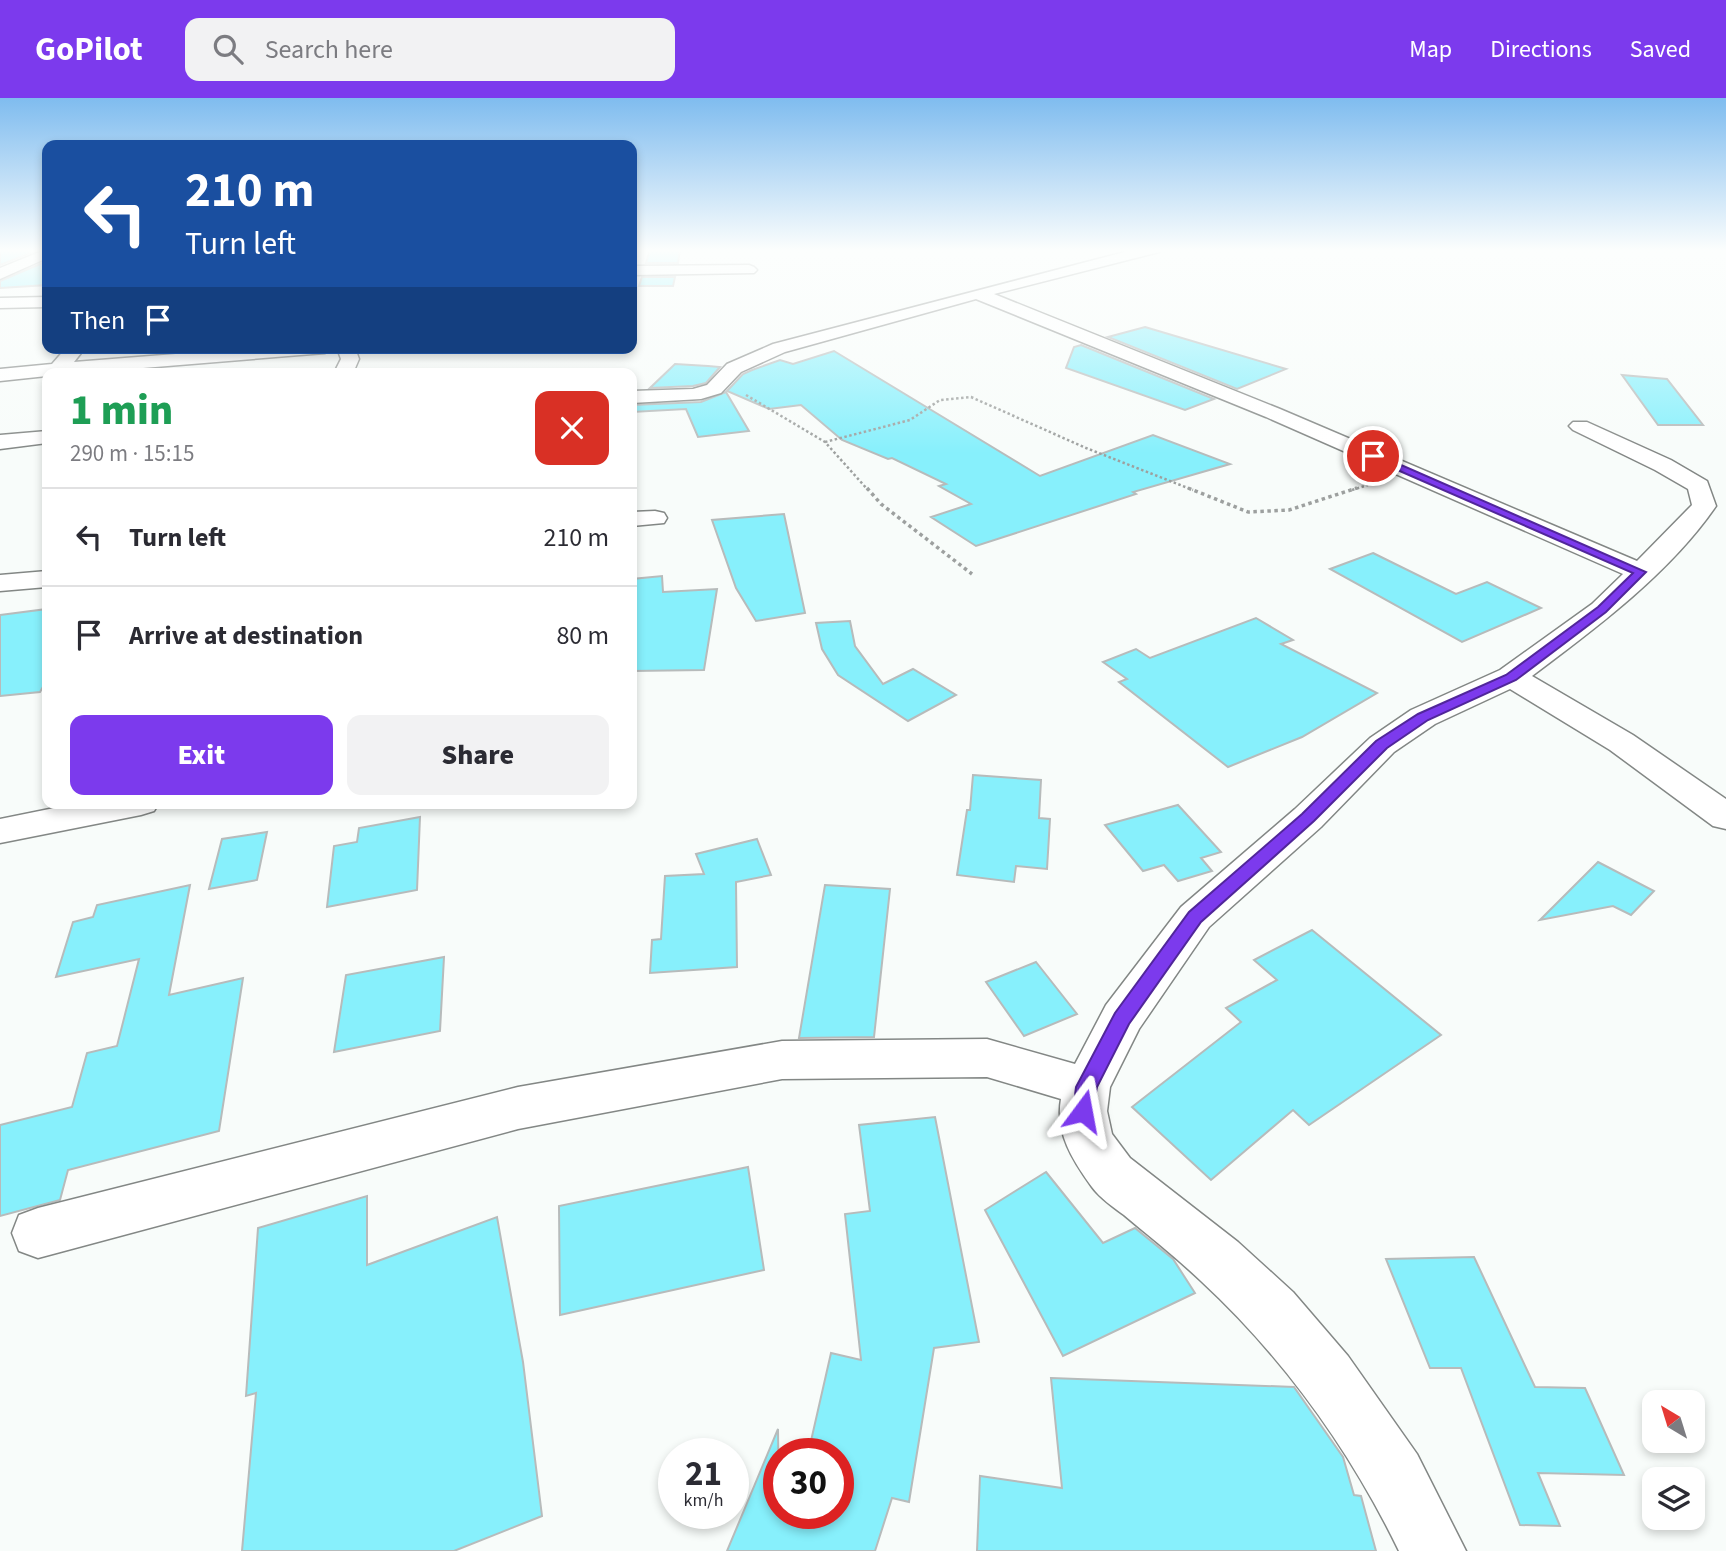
<!DOCTYPE html>
<html lang="en">
<head>
<meta charset="utf-8">
<style>
	:root { --surface:#fff; --page:#f2f2f3; --text:#2b2b33; --muted:#7c7c81; --line:#e1e1e2; --accent:#7c3aed }
	body { margin:0; font-family:"Source Sans 3",sans-serif; background:var(--page); color:var(--text); height:100vh; display:flex; flex-direction:column; font-size:26px; white-space:nowrap }
	* { box-sizing:border-box; margin:0 }
	p { font-size:23px; color:var(--muted) }
	.icon { flex:none; width:38px; height:38px; fill:none; stroke:currentColor; stroke-width:2; stroke-linecap:round; stroke-linejoin:round }
	.map { position:relative; flex:1; overflow:hidden }
	.drawer { position:absolute; left:42px; top:270px; width:595px; height:441px; display:flex; flex-direction:column; background:var(--surface); border-radius:14px; box-shadow:0 4px 10px #0003 }
	.drawer>* { flex:none }
	.top-card { position:absolute; left:42px; top:42px; width:595px; height:214px; border-radius:14px; box-shadow:0 4px 10px #0003; background:#1a4fa0; color:#fff; overflow:hidden }
	.needle { width:46px; rotate:322deg }
	.controls { position:absolute; left:1642px; top:1292px; display:grid; gap:14px }
	.controls a { display:grid; place-items:center; width:63px; height:63px; border-radius:14px; background:var(--surface); box-shadow:0 4px 10px #0003; font-size:35px }
	.speed { position:absolute; left:658px; top:1340px; display:flex; gap:14px; font-size:35px; font-weight:700; text-align:center }
	.speed>* { display:grid; place-content:center; width:91px; height:91px; border-radius:50%; background:var(--surface); box-shadow:0 4px 10px #0003; line-height:1 }
	.speed small { font-size:18px; font-weight:400 }
	.speed .limit { border:10px solid #d22; background:#fff; color:#111 }
	.pin { position:absolute; display:grid; place-items:center; width:60px; height:60px; color:#fff; margin:-30px; border:4px solid #fff; border-radius:50%; box-shadow:0 2px 7px #0007 }
	.me { position:absolute; width:77px; margin:-38px; rotate:13deg; stroke-linejoin:round; filter:drop-shadow(0 0 5px #0008) }
	.turn { display:flex; align-items:center; gap:24px; height:147px; padding:0 28px; font-size:32px }
	.turn .icon { width:91px; height:91px; stroke-width:2.5 }
	.turn b { display:block; font-size:49px; line-height:60px }
	.then { display:flex; align-items:center; height:66px; padding:0 28px; background:#0003; gap:14px; font-size:26px }
	.round { display:grid; place-items:center; flex:none; width:74px; height:74px; border-radius:14px; background:var(--page) }
	.summary { display:flex; align-items:center; justify-content:space-between; height:119px; padding:0 28px }
	h1 { font-size:42px; font-weight:800; line-height:52px; color:#1e9e55 }
	.button { display:flex; gap:14px; margin-top:auto; padding:14px 28px }
	.button a { flex:1; height:80px; border-radius:14px; background:var(--accent); color:#fff; font-size:28px; font-weight:800; line-height:80px; text-align:center }
	.button a+a { background:var(--page); color:var(--text) }
	ul { padding:0; list-style:none }
	li { display:flex; align-items:center; gap:21px; height:98px; padding:0 28px; border-top:2px solid var(--line) }
	li div { flex:1 }
	li b { display:block; font-size:26px }
	li em { font-style:normal }
	header { display:flex; align-items:center; gap:42px; box-sizing:border-box; height:98px; padding:0 35px; background:var(--accent); color:#fff }
	header strong { font-size:33px }
	nav { display:flex; gap:38px; margin-inline-start:auto; font-size:24px }
	.search { width:490px; height:63px; background:var(--page); display:flex; align-items:center; gap:18px; box-sizing:border-box; padding:0 24px; border-radius:14px; color:var(--muted); font-size:26px }
	.map>svg:first-child { display:block }
	.building { fill:#87f0fc; stroke:#b7bbbb; stroke-width:2 }
	.lines { fill:none; stroke-linecap:round; stroke-linejoin:round }
	.minor-casing { stroke:#838785; stroke-width:3 }
	.path-far1 { stroke:#9da09f; stroke-width:2.5; stroke-dasharray:2.5 2.5; stroke-linecap:butt }
	.path { stroke:#9da09f; stroke-width:3.5; stroke-dasharray:3.5 3.5; stroke-linecap:butt }
	.minor { fill:#fff; fill-rule:evenodd }
	.route { fill:#7c3aed; stroke:#51269a; stroke-width:2 }
</style>
</head>
<body>
<header>
<strong>GoPilot</strong>
<div class="search"><svg class="icon" aria-label="search" viewBox="0 0 24 24"><circle cx="10" cy="10" r="6"/><path d="M15 15l6 6"/></svg>Search here</div>
<nav><a>Map</a><a>Directions</a><a>Saved</a></nav>
</header>
<div class="map">
<svg width="1726" height="1453" viewBox="0 0 1726 1453">
	<rect width="100%" height="100%" fill="#f8fcfa"/>
	<g class="building">
		<polygon points="0,151 40,151 0,167"/>
		<polygon points="650,151 680,151 678,165 646,165"/>
		<polygon points="47,163 47,187 0,190 0,183"/>
		<polygon points="642,179 675,179 673,188 639,188"/>
		<polygon points="1145,229 1286,271 1237,291 1108,239"/>
		<polygon points="1081,247 1214,301 1185,312 1066,270 1074,249"/>
		<polygon points="834,253 1040,378 1153,337 1230,366 1133,394 1136,396 976,448 931,419 971,406 939,388 946,386 892,360 888,361 842,342 801,307 769,311 727,293 743,276 752,272 780,262 793,266"/>
		<polygon points="675,266 708,268 720,269 706,285 693,288 650,290"/>
		<polygon points="1622,277 1667,281 1703,327 1658,327"/>
		<polygon points="726,294 749,333 698,339 686,311 632,314 632,307 701,304"/>
		<polygon points="784,416 805,515 756,523 736,490 712,422"/>
		<polygon points="1373,455 1456,496 1487,484 1541,510 1462,544 1330,471"/>
		<polygon points="662,478 663,494 717,491 704,572 632,573 632,481"/>
		<polygon points="47,511 47,582 40,594 0,598 0,517"/>
		<polygon points="1256,520 1293,542 1281,546 1377,595 1302,639 1228,669 1119,584 1127,581 1103,564 1136,551 1150,560"/>
		<polygon points="850,523 855,548 883,586 913,571 956,597 908,623 838,577 822,551 816,525"/>
		<polygon points="973,677 1041,682 1039,720 1050,721 1047,771 1016,768 1014,784 957,777 967,712 970,712"/>
		<polygon points="1178,707 1221,754 1201,760 1212,773 1178,783 1164,767 1143,773 1105,727"/>
		<polygon points="420,719 417,792 327,809 334,748 357,744 359,730"/>
		<polygon points="267,734 257,782 209,791 222,741"/>
		<polygon points="757,741 771,777 736,784 737,869 650,875 652,842 661,841 665,778 704,776 696,756"/>
		<polygon points="1598,764 1654,793 1631,817 1613,808 1540,822"/>
		<polygon points="190,787 169,897 243,880 219,1033 68,1072 60,1102 0,1118 0,1027 72,1009 87,955 117,948 139,861 56,879 73,824 93,819 97,807"/>
		<polygon points="825,787 890,791 874,939 799,940"/>
		<polygon points="1312,832 1441,937 1309,1027 1293,1012 1211,1082 1132,1009 1241,924 1226,910 1277,882 1254,862"/>
		<polygon points="444,859 440,933 334,954 346,877"/>
		<polygon points="1036,864 1077,916 1024,938 986,884"/>
		<polygon points="935,1019 979,1244 934,1250 909,1404 892,1400 875,1453 727,1453 778,1331 779,1416 838,1416 838,1356 808,1356 831,1255 861,1262 845,1116 870,1113 859,1027"/>
		<polygon points="748,1069 764,1172 560,1217 559,1108"/>
		<polygon points="1046,1074 1103,1145 1135,1130 1173,1161 1195,1195 1063,1258 985,1112"/>
		<polygon points="367,1098 367,1167 497,1119 523,1264 542,1418 454,1453 242,1453 256,1295 246,1298 258,1130"/>
		<polygon points="1474,1159 1535,1289 1585,1290 1624,1377 1538,1375 1560,1428 1520,1427 1461,1270 1430,1270 1386,1161"/>
		<polygon points="1051,1280 1294,1289 1343,1359 1354,1397 1361,1398 1376,1453 977,1453 980,1378 1062,1390"/>
	</g>
	<g class="lines">
		<g class="minor-casing">
			<g id="minor">
				<polygon points="47,151 47,160 0,181 0,170"/>
				<path d="M1136,151H1161L1159,154L994,196L1280,311L1637,463L1692,407L1688,391L1655,372L1573,332L1569,328L1573,324H1587L1671,362L1707,383L1716,408C1670,475 1596,530 1532,578L1633,637L1726,701V731L1713,728L1610,652L1510,591L1435,626L1394,654L1321,729L1209,829L1139,931L1110,989L1107,1013L1112,1036L1130,1060L1238,1144L1293,1194L1348,1258L1417,1356L1466,1453H1399C1350,1352 1283,1259 1201,1183C1177,1160 1150,1139 1124,1117C1113,1109 1100,1100 1092,1089C1073,1063 1055,1035 1061,1001L987,979L782,981L518,1031L38,1160L19,1153L12,1135L19,1117L38,1110L518,989L782,943L987,941L1075,966L1106,907L1181,809L1295,711L1370,640L1411,612L1500,572L1592,506L1623,476L1266,319L976,201L785,254L741,274L721,295L701,301L632,305V293L693,291L707,287L727,266L773,246Z"/>
				<polygon points="749,167 754,169 757,172 754,175 632,177 632,168"/>
				<polygon points="47,199 47,209 0,210 0,200"/>
				<polygon points="66,250 85,250 74,264 252,250 334,250 325,255 82,275 47,275 47,278 0,283 0,271 52,266"/>
				<polygon points="337,250 355,250 359,261 353,275 334,275 341,261"/>
				<polygon points="47,333 47,345 0,351 0,337"/>
				<polygon points="655,413 664,415 667,420 664,425 632,428 632,414"/>
				<polygon points="47,473 47,489 0,493 0,477"/>
				<polygon points="79,705 159,705 154,713 141,717 0,745 0,721"/>
			</g>
		</g>
		<g class="path-far1">
			<polyline points="746,297 825,344 868,392"/>
			<polyline points="825,344 910,322 940,302 971,299 1086,350 1193,392"/>
			<polyline points="1352,392 1368,387"/>
		</g>
		<g class="path">
			<polyline points="867,390 881,406 972,476"/>
			<polyline points="1188,390 1248,414 1289,412 1357,390"/>
		</g>
		<use href="#minor" class="minor"/>
	</g>
	<linearGradient id="sky" x2="0" y2="1"><stop stop-color="#7fbcef"/><stop offset="0.43" stop-color="#fcfefd"/><stop offset="1" stop-color="#fcfefd" stop-opacity="0"/></linearGradient>
	<rect width="1726" height="355" fill="url(#sky)"/>
	<polygon class="route" points="1370,356 1376,356 1646,474 1606,514 1516,582 1428,622 1387,650 1314,723 1201,824 1129,926 1097,989 1091,1020 1083,1022 1076,1020 1073,1013 1076,989 1115,915 1189,814 1302,716 1376,643 1418,616 1506,577 1598,509 1633,475 1370,360"/>
</svg>
<div class="controls">
<a><svg class="needle" viewBox="-14 -14 28 28"><path d="M0-13l5 13h-10z" fill="#e53935"/><path d="M0 13l5-13h-10z" fill="#7c7c81"/></svg></a>
<a><svg class="icon" aria-label="layers" viewBox="0 0 24 24"><path d="M12 4l9 5-9 5-9-5zM3 14l9 5 9-5"/></svg></a>
</div>
<div class="speed"><div>21<small>km/h</small></div><div class="limit">30</div></div>
<div class="pin" style="left:1373px;top:358px;background:#d93025"><svg class="icon" aria-label="arrive" viewBox="0 0 24 24"><path d="M6 21V4h12l-3 4 3 4H6"/></svg></div>
<svg class="me" style="left:1083px;top:1013px" viewBox="-20 -20 40 40"><path d="M0-17L14 15 0 8-14 15z" fill="#7c3aed" stroke="#fff" stroke-width="4"/></svg>
<div class="top-card">
<div class="turn"><svg class="icon" aria-label="left" viewBox="0 0 24 24"><path d="M17 20v-9H6M10 6l-5 5 5 5"/></svg><div><b>210 m</b>Turn left</div></div>
<div class="then">Then<svg class="icon" aria-label="arrive" viewBox="0 0 24 24"><path d="M6 21V4h12l-3 4 3 4H6"/></svg></div>
</div>
<section class="drawer">
<div class="summary"><div><h1>1 min</h1><p>290 m · 15:15</p></div><a class="round" style="background:#d93025;color:#fff"><svg class="icon" aria-label="close" viewBox="0 0 24 24"><path d="M6 6l12 12M18 6L6 18"/></svg></a></div>
<ul>
<li><svg class="icon" aria-label="left" viewBox="0 0 24 24"><path d="M17 20v-9H6M10 6l-5 5 5 5"/></svg><div><b>Turn left</b></div><em>210 m</em></li>
<li><svg class="icon" aria-label="arrive" viewBox="0 0 24 24"><path d="M6 21V4h12l-3 4 3 4H6"/></svg><div><b>Arrive at destination</b></div><em>80 m</em></li>
</ul>
<div class="button"><a>Exit</a><a>Share</a></div>
</section>
</div>
</body>
</html>
